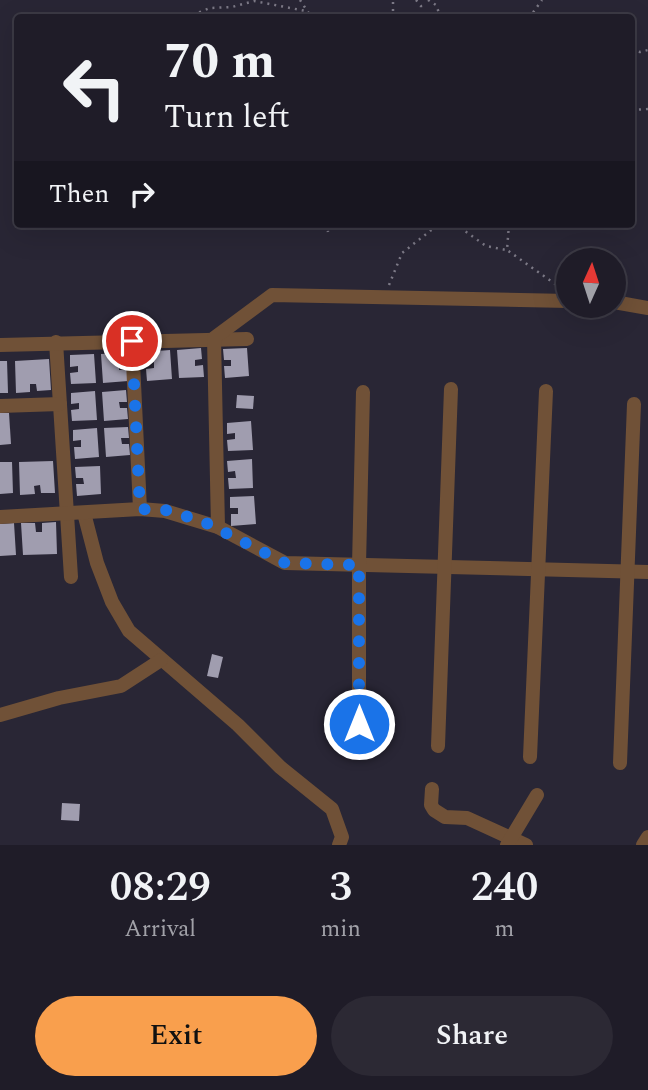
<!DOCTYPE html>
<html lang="en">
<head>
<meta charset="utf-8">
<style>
	:root { --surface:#1f1c28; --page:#2c2934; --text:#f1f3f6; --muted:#a1a1a8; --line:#3c3a45; --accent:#f99f4d }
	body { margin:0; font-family:Spectral,serif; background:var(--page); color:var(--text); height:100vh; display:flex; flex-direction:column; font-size:26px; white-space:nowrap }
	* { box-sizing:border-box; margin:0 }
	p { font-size:23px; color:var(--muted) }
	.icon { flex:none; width:38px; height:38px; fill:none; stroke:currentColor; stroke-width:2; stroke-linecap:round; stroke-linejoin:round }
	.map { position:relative; height:845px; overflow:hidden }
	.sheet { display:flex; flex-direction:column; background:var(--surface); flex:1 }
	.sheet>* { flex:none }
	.top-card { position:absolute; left:14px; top:14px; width:621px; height:214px; border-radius:7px; box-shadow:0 7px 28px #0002,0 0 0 2px var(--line); background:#1f1c28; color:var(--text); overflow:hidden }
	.needle { width:46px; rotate:3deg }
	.controls { position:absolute; left:556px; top:248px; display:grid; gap:14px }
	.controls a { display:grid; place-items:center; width:70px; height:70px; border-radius:50%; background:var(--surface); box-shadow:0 7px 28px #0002,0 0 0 2px var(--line); font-size:35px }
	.pin { position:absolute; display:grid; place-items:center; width:60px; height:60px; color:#fff; margin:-30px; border:4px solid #fff; border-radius:50%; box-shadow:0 2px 7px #0007 }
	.me { position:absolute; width:77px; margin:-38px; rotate:0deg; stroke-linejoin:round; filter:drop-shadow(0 0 5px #0008) }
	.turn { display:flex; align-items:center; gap:24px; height:147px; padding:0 35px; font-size:32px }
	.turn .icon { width:91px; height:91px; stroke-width:2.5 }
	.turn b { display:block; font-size:49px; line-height:60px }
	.then { display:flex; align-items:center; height:66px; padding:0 35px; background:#0003; gap:14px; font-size:26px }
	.eta { display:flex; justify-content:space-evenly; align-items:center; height:119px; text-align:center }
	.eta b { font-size:42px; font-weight:600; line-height:49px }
	.action { display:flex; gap:14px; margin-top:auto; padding:14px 35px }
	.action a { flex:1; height:80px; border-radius:42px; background:var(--accent); color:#111; font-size:28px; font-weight:600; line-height:80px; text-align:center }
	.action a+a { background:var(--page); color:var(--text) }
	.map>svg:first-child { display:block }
	.building { fill:#a09daf }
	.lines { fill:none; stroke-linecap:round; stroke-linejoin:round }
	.path { stroke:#7d7a87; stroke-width:2.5; stroke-dasharray:2 5; stroke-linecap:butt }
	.minor { stroke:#705137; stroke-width:14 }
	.route { stroke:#1a73e8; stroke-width:12; stroke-dasharray:0 21.6 }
</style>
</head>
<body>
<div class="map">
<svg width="648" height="845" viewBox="0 0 648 845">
	<rect width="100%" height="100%" fill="#292635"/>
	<g class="building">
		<polygon points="201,348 202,359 195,360 195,366 203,365 204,377 179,378 177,350"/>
		<polygon points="247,348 249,376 225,378 224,366 231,366 231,360 224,360 223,349"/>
		<polygon points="170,350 172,379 147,381 146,369 154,368 154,362 146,363 145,352"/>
		<polygon points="126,353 126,364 119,364 119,370 127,370 128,381 103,383 101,354"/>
		<polygon points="94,354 96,383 71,384 70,373 78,372 78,366 70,367 70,355"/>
		<polygon points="49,359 51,390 37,391 36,384 30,384 30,392 16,393 15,361"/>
		<polygon points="0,361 7,361 8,393 0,393"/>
		<polygon points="126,390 127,402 119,402 120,408 127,408 128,419 104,421 102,392"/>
		<polygon points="95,391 97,420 72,421 71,410 79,409 79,403 71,404 71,393"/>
		<polygon points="237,395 254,396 253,409 236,408"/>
		<polygon points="0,413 9,413 11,444 0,445"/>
		<polygon points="251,421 253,450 228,451 227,440 235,439 235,433 227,434 227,423"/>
		<polygon points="128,427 129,438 121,438 122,444 129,444 130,455 106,457 104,428"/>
		<polygon points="97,428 99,457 75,459 74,447 81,447 81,440 73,441 73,430"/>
		<polygon points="252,459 253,488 229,489 228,478 236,478 235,471 228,472 227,461"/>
		<polygon points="53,461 55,493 41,493 40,485 34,486 35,494 20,495 19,462"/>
		<polygon points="0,462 12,462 13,493 0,494"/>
		<polygon points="100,466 101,494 77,496 76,484 84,484 83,478 76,478 75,467"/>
		<polygon points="254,496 256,524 231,526 231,514 238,514 238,508 230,508 230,497"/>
		<polygon points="56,522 57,554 23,555 21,523 35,523 36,532 42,532 42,523"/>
		<polygon points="14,523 16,555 0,556 0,524"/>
		<polygon points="212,654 223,657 218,678 207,676"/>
		<polygon points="62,803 80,804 79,821 61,820"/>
	</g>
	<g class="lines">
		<g class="path">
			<polyline points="300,0 312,18"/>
			<polyline points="416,0 421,6 421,18"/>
			<polyline points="428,0 436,5 441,18"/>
			<polyline points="195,18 200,12 210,8 232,7 254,1 306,11"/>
			<polyline points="393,18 393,0"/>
			<polyline points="529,18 542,0"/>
			<polyline points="632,50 640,52 648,50"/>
			<polyline points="632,110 648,109"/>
			<polyline points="327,224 328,232"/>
			<polyline points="439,224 462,229 486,246 506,250"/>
			<polyline points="509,224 507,250 558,286"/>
			<polyline points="389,285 402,253 439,224"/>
		</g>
		<g class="minor">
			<polyline points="614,302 648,308"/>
			<polyline points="132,341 140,509"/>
			<polyline points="56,342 71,577"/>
			<polyline points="0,345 247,339"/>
			<polyline points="0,406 60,404"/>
			<polyline points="84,513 97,563 112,602 129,631 238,725 280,767 332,809 342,837 339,845"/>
			<polyline points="0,517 140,509 165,511 218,527 285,563 648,572"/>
			<polyline points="218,527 214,338 272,295 569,301"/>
			<polyline points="0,715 59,698 121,686 161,660"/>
			<polyline points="359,724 359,565 363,392"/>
			<polyline points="438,746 451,389"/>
			<polyline points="530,757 546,391"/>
			<polyline points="620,763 634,404"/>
			<polyline points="432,789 431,805 434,810 445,817 467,818 526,845"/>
			<polyline points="507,845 537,795"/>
			<polyline points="643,845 648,837"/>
		</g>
	</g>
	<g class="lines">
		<polyline class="route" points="132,341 140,509 165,510 202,521 285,563 359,565 359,724"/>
	</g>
</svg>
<div class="controls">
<a><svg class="needle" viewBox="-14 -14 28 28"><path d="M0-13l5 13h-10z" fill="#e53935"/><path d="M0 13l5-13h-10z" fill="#a1a1a8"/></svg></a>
</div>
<div class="pin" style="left:132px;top:341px;background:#d93025"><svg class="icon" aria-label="arrive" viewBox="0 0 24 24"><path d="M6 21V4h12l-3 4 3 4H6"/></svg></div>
<svg class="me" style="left:359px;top:724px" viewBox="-20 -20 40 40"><circle r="17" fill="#1a73e8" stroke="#fff" stroke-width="3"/><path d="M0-11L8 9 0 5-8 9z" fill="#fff"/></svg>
<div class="top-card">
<div class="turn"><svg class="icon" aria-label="left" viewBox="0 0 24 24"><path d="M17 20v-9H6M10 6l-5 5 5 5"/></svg><div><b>70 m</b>Turn left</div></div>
<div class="then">Then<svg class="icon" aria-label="right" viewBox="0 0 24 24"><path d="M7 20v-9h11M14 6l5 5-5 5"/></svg></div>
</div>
</div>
<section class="sheet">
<div class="eta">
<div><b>08:29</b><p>Arrival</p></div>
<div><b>3</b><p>min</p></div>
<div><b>240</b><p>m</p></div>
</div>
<div class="action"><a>Exit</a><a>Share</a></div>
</section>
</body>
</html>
